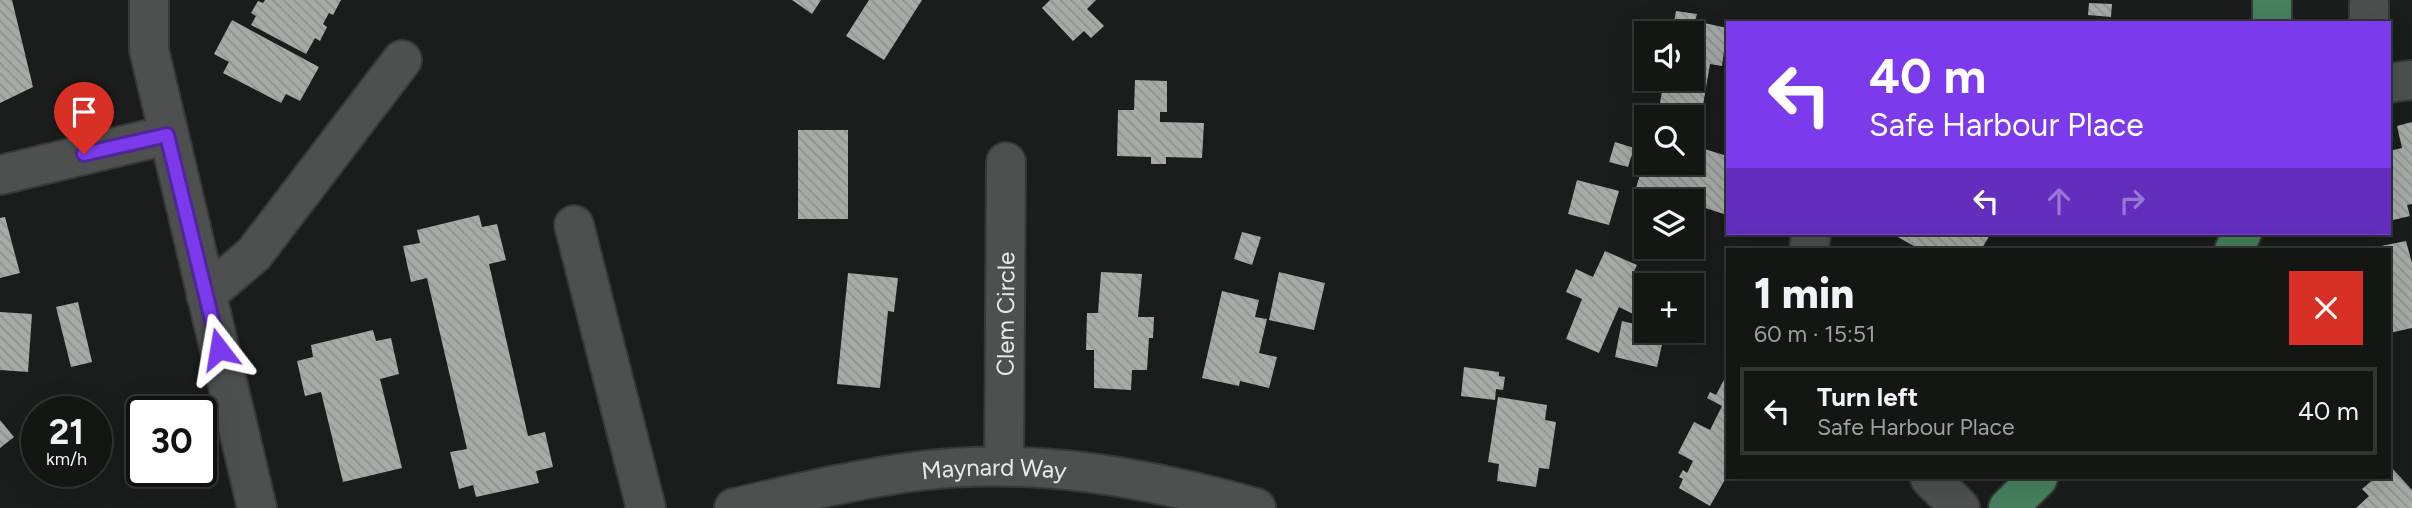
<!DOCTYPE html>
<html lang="en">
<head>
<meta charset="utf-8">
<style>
	:root { --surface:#141614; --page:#212322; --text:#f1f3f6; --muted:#9d9fa0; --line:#333534 }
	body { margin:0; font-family:Figtree,sans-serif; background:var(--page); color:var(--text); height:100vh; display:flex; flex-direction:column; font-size:26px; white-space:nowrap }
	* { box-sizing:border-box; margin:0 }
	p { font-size:23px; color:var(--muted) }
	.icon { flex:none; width:38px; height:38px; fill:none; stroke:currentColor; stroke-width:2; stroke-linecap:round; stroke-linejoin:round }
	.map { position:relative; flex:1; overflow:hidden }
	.panel { position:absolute; left:1726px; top:248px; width:665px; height:231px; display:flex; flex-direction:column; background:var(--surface); border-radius:0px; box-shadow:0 7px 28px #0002,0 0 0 2px var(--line) }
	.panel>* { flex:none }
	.hud { position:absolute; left:1726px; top:21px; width:665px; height:214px; border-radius:0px; box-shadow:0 7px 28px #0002,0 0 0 2px var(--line); background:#7c3aed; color:#fff; overflow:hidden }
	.tools { position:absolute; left:1634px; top:21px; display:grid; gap:14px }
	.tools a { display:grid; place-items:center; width:70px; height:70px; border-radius:0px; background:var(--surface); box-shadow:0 7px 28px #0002,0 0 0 2px var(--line); font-size:35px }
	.speed { position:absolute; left:21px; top:396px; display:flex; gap:14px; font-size:35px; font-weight:700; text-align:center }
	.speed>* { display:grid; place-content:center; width:91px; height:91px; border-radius:50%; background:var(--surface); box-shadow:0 7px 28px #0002,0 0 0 2px var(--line); line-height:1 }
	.speed small { font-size:18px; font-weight:400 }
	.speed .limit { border:4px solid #111; border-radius:10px; background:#fff; color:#111 }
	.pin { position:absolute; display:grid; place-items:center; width:60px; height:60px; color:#fff; margin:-72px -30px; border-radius:50% 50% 50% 0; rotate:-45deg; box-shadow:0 0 7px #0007 }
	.pin .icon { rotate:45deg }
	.me { position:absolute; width:77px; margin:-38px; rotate:346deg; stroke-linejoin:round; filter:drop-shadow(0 0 5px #0008) }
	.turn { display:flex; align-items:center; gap:24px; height:147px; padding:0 28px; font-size:32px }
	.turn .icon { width:91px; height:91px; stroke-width:2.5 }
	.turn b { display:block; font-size:49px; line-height:60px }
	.lanes { display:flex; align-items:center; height:66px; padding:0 28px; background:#0003; justify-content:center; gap:35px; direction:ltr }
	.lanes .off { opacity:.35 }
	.round { display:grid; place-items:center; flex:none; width:74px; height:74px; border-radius:0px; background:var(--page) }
	.head { display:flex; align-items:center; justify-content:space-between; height:119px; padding:0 28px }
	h1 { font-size:42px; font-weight:800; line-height:52px }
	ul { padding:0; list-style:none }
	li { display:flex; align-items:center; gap:21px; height:88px; margin:0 14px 10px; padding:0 14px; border:4px solid var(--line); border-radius:0px }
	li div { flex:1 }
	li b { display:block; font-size:26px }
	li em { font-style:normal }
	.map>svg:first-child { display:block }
	.building { fill:url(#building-back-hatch) }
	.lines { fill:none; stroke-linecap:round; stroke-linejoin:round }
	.minor-casing { stroke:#373938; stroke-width:42 }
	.major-casing { stroke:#373938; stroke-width:42 }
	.minor { stroke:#4d504e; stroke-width:38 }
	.major { stroke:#47815e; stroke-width:38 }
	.route-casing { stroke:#51269a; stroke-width:18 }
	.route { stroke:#7c3aed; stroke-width:12 }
	.labels { text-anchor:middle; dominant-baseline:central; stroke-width:7; stroke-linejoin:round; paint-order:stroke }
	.street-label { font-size:24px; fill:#e7e9e7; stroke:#060706 }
</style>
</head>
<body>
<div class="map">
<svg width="2412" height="508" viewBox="0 0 2412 508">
	<defs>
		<pattern id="building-back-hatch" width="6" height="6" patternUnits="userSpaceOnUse" patternTransform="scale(1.75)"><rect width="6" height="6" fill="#a7aba8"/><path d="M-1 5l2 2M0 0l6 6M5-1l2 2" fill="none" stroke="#8e928f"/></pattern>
	</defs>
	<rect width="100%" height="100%" fill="#1a1d1b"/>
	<g class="building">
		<polygon points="0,0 12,0 33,87 0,103"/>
		<polygon points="265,0 341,0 333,15 329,13 323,24 327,27 320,41 315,38 306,54 251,25 256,16 251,13 258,1 263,3"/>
		<polygon points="792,0 821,0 812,14"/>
		<polygon points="869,0 922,0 884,60 846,36"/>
		<polygon points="1050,0 1096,0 1087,9 1104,26 1091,38 1084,31 1073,41 1042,8"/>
		<polygon points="2089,3 2112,4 2111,17 2088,15"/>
		<polygon points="1676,11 1697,14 1695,21 1727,28 1722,66 1710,64 1702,111 1660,103 1664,79 1692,79 1692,33 1672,33"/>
		<polygon points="232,20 319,67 300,101 286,94 281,103 223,73 229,62 214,54"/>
		<polygon points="1135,80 1167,81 1167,112 1160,112 1160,122 1204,123 1202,158 1166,157 1166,164 1151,164 1151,157 1117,156 1118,110 1134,110"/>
		<polygon points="2412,122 2412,204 2407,205 2410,216 2389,221 2389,134 2393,150 2402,148 2397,126"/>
		<rect x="798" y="130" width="50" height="89"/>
		<polygon points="1615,142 1634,148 1628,167 1609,162"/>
		<polygon points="1695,146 1727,156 1727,203 1724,214 1702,207 1699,218 1692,216 1692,201 1661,201 1663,196 1636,188 1646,154 1647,163 1692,163"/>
		<polygon points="1577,180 1619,191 1609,225 1568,214"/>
		<polygon points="479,215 482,227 497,224 506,260 489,264 528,436 545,432 553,467 536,471 539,483 476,497 473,485 459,489 450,452 467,449 427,278 411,282 403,246 420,243 417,230"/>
		<polygon points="5,217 20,273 0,278 0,218"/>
		<polygon points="1242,232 1261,237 1252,265 1234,259"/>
		<polygon points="1898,233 1991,233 1981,250 1978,248 1977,250 1921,250 1896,236"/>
		<polygon points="2406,241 2412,263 2412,328 2389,333 2389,250 2366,249"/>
		<polygon points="1605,251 1637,265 1632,276 1647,282 1633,314 1619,307 1599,353 1566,339 1582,299 1566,292 1576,269 1593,277"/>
		<polygon points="1101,272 1142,274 1138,317 1154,317 1153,338 1149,338 1147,370 1132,370 1131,390 1094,388 1094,350 1086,350 1087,313 1098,313"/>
		<polygon points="1279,272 1325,283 1314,330 1269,320"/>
		<polygon points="848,273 898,278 894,312 888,311 880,388 837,384"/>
		<polygon points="1222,291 1259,300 1255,317 1267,319 1259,353 1277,357 1269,388 1240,381 1239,386 1202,378"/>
		<polygon points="78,302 92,362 71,367 56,307"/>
		<polygon points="0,312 32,314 28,372 0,370"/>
		<polygon points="1622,321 1647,327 1647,331 1665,331 1657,367 1615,357"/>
		<polygon points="373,330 376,341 391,338 399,374 380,379 402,468 343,482 321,392 305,396 297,361 313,357 311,345"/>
		<polygon points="1464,367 1499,372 1499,376 1505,377 1503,390 1496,389 1495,400 1461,396"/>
		<polygon points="1727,374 1727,476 1710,506 1679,488 1683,479 1679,477 1683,470 1687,473 1693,461 1678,453 1694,422 1710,430 1722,406 1707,398 1710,392 1716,395"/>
		<polygon points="1498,397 1547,405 1545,420 1556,422 1549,469 1539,468 1536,487 1497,481 1499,464 1488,462"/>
		<polygon points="0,420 14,437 0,448"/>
		<polygon points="2392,468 2412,490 2412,508 2356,508 2369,496 2362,489 2375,478 2389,478 2389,471"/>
	</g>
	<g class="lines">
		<g class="minor-casing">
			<g id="minor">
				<polyline points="149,0 149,50 257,508"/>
				<polyline points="2369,4 2369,23"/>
				<polyline points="2389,83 2412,80"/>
				<polyline points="0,175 167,135"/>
				<polyline points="574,225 646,508"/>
				<polyline points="1809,250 1811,233"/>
				<polyline points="206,295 254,254 402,60"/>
				<path id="s1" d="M1004,466L1006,162"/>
				<polyline points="1930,478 1960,508"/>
				<path id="s2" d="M734,508C795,494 856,479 918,471C1032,457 1146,477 1256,508"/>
			</g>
		</g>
		<g class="major-casing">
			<g id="major">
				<polyline points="2272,0 2272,23"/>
				<polyline points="2234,250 2242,233"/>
				<polyline points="2008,508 2038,478"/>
			</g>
		</g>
		<use href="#minor" class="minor"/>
		<use href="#major" class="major"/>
	</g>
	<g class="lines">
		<g class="route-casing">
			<polyline id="route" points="84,154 167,135 219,349"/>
		</g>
		<use href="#route" class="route"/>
	</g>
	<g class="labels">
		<g class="street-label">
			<text stroke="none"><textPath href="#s1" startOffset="152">Clem Circle</textPath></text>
			<text stroke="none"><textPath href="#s2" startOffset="264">Maynard Way</textPath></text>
		</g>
	</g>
</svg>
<div class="tools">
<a><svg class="icon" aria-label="sound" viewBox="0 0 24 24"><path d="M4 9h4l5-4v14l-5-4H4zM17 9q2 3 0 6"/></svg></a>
<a><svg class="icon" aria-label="search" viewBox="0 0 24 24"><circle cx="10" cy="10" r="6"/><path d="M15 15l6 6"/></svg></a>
<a><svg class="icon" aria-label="layers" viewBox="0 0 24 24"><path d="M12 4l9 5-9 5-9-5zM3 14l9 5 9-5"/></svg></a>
<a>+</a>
</div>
<div class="speed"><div>21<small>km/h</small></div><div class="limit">30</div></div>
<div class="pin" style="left:84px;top:154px;background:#d93025"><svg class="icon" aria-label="arrive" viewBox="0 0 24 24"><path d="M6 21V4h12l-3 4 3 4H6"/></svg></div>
<svg class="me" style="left:219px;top:349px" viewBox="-20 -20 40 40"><path d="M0-17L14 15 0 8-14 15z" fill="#7c3aed" stroke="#fff" stroke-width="4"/></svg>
<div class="hud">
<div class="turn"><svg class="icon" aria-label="left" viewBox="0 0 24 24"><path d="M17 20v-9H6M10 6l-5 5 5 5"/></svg><div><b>40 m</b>Safe Harbour Place</div></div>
<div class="lanes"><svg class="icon" aria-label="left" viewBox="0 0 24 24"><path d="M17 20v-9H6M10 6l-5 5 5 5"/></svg><svg class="icon off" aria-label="ahead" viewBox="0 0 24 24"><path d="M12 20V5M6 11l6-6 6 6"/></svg><svg class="icon off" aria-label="right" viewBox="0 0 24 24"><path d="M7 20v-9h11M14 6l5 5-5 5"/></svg></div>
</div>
<section class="panel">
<div class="head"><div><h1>1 min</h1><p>60 m · 15:51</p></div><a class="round" style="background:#d93025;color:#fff"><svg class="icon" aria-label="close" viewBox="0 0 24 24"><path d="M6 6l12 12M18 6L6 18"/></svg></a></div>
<ul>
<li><svg class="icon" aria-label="left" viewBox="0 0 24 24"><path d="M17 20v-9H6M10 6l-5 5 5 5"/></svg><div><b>Turn left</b><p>Safe Harbour Place</p></div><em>40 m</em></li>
</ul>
</section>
</div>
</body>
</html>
